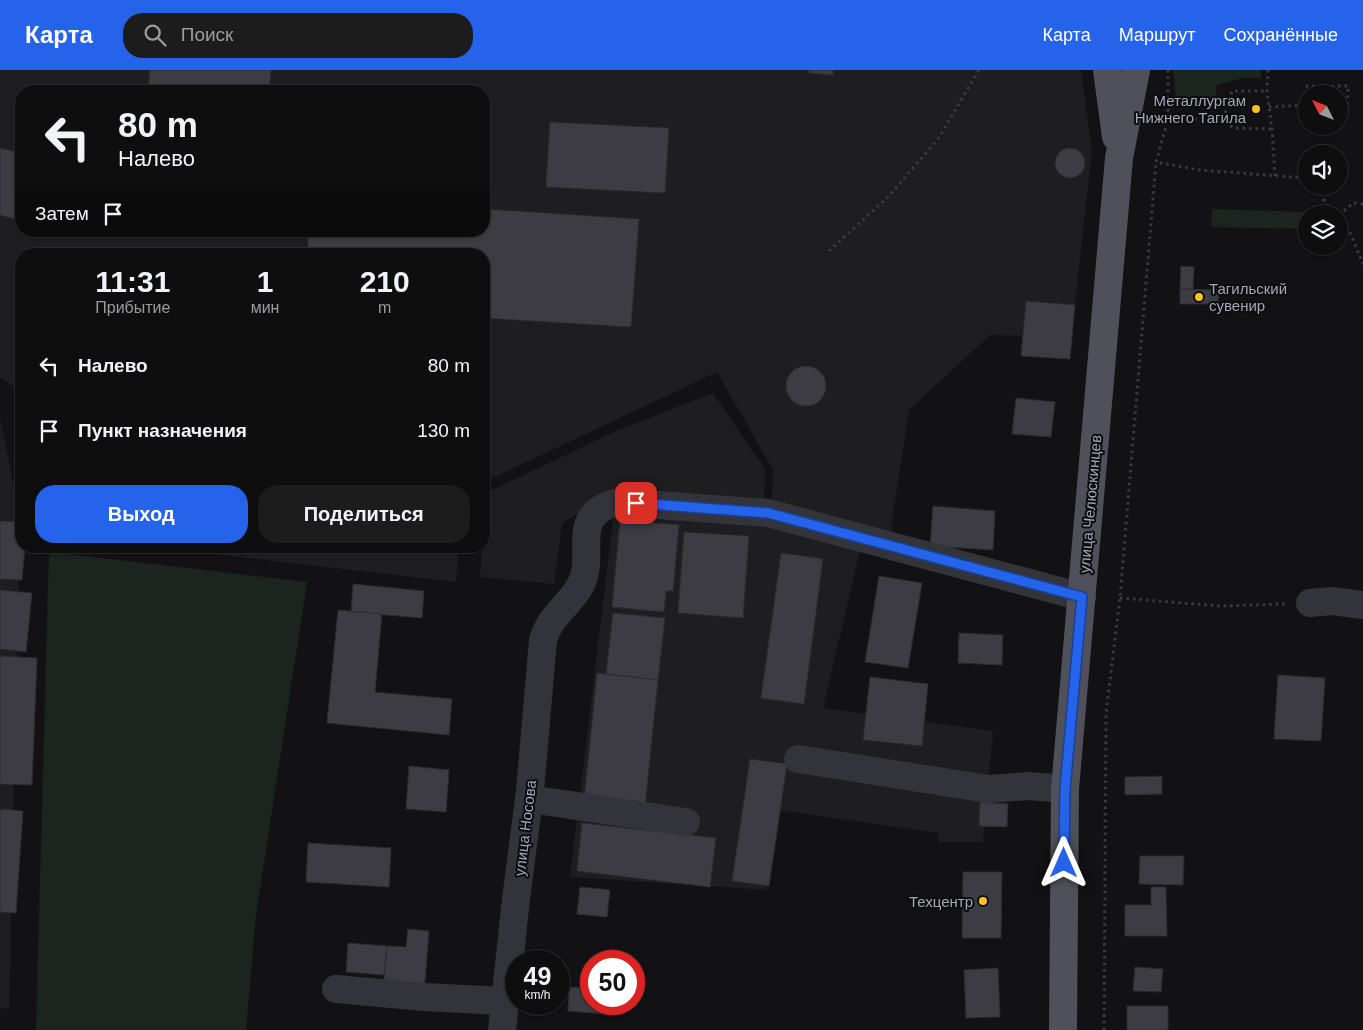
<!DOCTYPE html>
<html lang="ru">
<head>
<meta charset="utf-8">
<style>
	:root { --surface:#0e0e0f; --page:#1c1c1d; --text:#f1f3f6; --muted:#9b9c9e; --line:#2e2e2f; --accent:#2563eb }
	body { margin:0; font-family:Arial,sans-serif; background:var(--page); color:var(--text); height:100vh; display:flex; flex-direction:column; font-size:19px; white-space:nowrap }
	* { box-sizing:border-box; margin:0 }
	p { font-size:16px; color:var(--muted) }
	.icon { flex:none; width:28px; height:28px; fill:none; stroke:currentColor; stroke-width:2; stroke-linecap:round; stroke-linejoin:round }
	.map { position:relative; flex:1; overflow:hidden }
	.panel { position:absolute; left:15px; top:178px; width:475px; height:305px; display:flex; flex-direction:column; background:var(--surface); border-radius:20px; box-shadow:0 1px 4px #0004,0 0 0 1px var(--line) }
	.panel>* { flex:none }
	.guide { position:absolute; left:15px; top:15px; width:475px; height:152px; border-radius:20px; box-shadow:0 1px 4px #0004,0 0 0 1px var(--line); background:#0e0e0f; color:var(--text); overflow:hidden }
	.needle { width:32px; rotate:312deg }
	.buttons { position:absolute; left:1298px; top:15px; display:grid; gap:10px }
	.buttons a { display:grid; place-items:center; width:50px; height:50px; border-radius:50%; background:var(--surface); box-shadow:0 1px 4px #0004,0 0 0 1px var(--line); font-size:25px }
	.speed { position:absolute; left:505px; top:880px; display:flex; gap:10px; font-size:25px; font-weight:700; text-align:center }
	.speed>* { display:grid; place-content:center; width:65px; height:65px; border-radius:50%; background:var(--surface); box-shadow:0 1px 4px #0004,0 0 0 1px var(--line); line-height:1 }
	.speed small { font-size:12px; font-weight:400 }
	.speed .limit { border:8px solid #d22; background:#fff; color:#111 }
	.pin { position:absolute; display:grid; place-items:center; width:42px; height:42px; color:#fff; margin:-21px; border-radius:10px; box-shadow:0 2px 8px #0006 }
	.me { position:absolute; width:55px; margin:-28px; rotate:0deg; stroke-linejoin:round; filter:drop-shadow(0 0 4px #0008) }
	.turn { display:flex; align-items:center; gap:18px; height:105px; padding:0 20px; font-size:22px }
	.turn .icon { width:65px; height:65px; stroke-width:2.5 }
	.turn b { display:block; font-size:35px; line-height:42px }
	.then { display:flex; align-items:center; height:48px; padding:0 20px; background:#0003; gap:10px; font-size:19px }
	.eta { display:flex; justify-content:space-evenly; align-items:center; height:85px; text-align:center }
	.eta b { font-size:30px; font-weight:600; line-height:35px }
	.button { display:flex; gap:10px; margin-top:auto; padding:10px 20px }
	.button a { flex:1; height:58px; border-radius:20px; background:var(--accent); color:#fff; font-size:20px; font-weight:600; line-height:58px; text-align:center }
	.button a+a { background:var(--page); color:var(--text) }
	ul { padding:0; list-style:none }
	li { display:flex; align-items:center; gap:15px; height:65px; padding:0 20px }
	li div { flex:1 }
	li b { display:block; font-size:19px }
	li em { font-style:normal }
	header { display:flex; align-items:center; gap:30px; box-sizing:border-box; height:70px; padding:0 25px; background:var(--accent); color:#fff }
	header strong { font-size:24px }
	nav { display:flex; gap:28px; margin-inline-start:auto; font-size:18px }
	.search { width:350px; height:45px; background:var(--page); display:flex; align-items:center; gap:12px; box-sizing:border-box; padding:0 18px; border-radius:20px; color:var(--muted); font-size:19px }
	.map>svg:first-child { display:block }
	.built { fill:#1e1e21; fill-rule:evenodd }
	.green { fill:#1c241e }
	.building { fill:#3c3c42; stroke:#2c2c30 }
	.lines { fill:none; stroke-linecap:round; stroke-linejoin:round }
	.path { stroke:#393b41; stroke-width:3; stroke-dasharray:2.5 4; stroke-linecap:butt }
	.minor { stroke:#33343a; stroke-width:28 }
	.major { stroke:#4f5059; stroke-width:28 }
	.route-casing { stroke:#184099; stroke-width:12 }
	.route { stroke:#2563eb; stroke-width:9 }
	.poi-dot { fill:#ffc120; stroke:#0d0d0f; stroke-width:2 }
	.labels { text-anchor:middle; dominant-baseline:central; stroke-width:4; stroke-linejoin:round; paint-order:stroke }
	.poi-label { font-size:15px; fill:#a2a7b6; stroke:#0d0d0f; text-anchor:end }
	.street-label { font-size:15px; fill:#a2a7b6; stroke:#0d0d0f }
</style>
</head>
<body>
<header>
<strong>Карта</strong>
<div class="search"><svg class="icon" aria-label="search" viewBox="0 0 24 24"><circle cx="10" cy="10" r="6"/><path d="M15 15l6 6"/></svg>Поиск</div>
<nav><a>Карта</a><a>Маршрут</a><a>Сохранённые</a></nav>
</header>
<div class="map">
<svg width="1363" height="960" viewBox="0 0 1363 960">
	<rect width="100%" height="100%" fill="#121214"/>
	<g class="built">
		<path d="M0,0H1081L1092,81L1075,235L1070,289L1021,286L1023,266L990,265L909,340L890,465L771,440L773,400L717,302L484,412V184H21V338L17,319L0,307ZM21,21H484V161H21Z"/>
		<polygon points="713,323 765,399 764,438 610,426 562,453 554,514 480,507 482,476 484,476 484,424 616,361"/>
		<polygon points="0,348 20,445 9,939 0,938"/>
		<polygon points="614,442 754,449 862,472 823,638 993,661 983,772 939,772 938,763 778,740 766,820 570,807"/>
		<polygon points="144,476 459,476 456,512"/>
	</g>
	<g class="green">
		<polygon points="1173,0 1261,0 1261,8 1242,8 1217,15 1215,37 1182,37 1176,30"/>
		<polygon points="1212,139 1311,142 1311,144 1306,144 1306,159 1211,157"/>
		<polygon points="49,482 307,512 256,845 246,960 36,960"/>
	</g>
	<g class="building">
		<polygon points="150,0 271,0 269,21 148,21"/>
		<polygon points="809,0 833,0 833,5 809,3"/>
		<polygon points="550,52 669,58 665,123 546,117"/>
		<circle cx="1070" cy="93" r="15"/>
		<polygon points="0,78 21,83 21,139 19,150 0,145"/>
		<polygon points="484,139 639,149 631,257 484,248 484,184 307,184 309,161 484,161"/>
		<polygon points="1181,196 1194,197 1193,219 1180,219"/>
		<polygon points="1180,219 1219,220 1218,234 1180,234"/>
		<polygon points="1026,231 1075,235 1070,289 1021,286"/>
		<circle cx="806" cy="316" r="20"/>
		<polygon points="1016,328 1055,332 1051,367 1012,364"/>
		<polygon points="933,436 995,441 993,480 930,476"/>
		<polygon points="620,450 679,455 673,521 666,521 664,542 612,537"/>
		<polygon points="0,451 21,452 21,476 25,476 22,510 0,509"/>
		<polygon points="684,462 749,466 743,548 678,543"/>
		<polygon points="781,483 823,489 804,634 761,628"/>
		<polygon points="879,506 922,513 908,598 865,592"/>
		<polygon points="353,514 424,521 422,548 351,542"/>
		<polygon points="0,520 32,523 26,582 0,579"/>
		<polygon points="338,540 382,544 375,622 452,629 449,665 327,653"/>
		<polygon points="613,543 665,548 658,610 606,604"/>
		<polygon points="959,563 1003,565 1002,595 958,593"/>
		<polygon points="0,586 37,588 32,715 0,714"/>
		<polygon points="597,603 658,610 645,737 584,730"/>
		<polygon points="1278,605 1325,608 1321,671 1274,669"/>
		<polygon points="870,607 928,614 922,676 863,670"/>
		<polygon points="750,689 787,694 769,816 732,811"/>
		<polygon points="409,696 449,700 446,742 406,739"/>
		<polygon points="1162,706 1162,724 1125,725 1125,707"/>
		<polygon points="980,732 1008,734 1007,757 979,756"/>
		<polygon points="0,739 23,741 16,843 0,842"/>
		<polygon points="582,753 716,768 710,817 577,801"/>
		<polygon points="308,773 391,778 389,817 306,812"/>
		<polygon points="1140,786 1184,786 1183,815 1139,814"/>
		<polygon points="963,802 1002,802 1001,868 962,868"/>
		<polygon points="580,817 610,820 607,847 577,844"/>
		<polygon points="1151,817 1166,817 1167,866 1125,866 1125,835 1151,835"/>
		<polygon points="408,859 429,861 424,923 383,920 387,876 406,877"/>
		<polygon points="348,873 387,876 384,905 346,902"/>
		<polygon points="1135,897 1163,899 1161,922 1133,921"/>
		<polygon points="998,898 1000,947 966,948 964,900"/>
		<polygon points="569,917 591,918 591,934 606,934 606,944 568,941"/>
		<rect x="1127" y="936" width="41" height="24"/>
	</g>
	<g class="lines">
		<g class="path">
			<polyline points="1168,0 1168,49 1156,92 1199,100 1306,108"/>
			<polyline points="1268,0 1267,21 1272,59 1275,106"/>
			<polyline points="1308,24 1307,16 1348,16 1347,43 1341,51 1339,51"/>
			<polyline points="1269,37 1306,35"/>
			<polyline points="1168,49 1223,49 1233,58 1272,59"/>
			<polyline points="1223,49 1232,21 1267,21"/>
			<polyline points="1321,116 1326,144"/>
			<polyline points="1339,145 1353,133 1363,134"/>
			<polyline points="1339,157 1349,160 1363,194"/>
			<polyline points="829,181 888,127 938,69 979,0"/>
			<polyline points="1120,528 1220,536 1286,534"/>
			<polyline points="1104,960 1106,643 1120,528 1156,92"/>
		</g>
		<g class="minor">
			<polyline points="1310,533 1332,531 1363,535"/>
			<polyline points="798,689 988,719 1029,716 1065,719"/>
			<polyline points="529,729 686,752"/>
			<polyline points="336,919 424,927 504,931"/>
			<path d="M502,960L516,829L530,721L543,570C551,544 568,537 580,516C598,485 566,445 618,432L768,443L1082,527"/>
		</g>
		<g class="major">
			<polyline points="1107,0 1116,67"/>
			<polyline points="1063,960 1065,719 1119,88 1136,0"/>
		</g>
	</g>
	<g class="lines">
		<g class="route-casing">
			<polyline id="route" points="636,433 768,443 1082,527 1065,719 1064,793"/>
		</g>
		<use href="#route" class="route"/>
	</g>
	<g class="poi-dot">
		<circle cx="1256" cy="39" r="5"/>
		<circle cx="1199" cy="227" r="5"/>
		<circle cx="983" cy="831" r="5"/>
	</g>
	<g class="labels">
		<g class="poi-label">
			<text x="1246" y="30">Металлургам<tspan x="1246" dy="17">Нижнего Тагила</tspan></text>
			<text x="1209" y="218" text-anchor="start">Тагильский<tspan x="1209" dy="17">сувенир</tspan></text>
			<text x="973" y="831">Техцентр</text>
		</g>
		<g class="street-label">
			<text transform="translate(1090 434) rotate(-85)">улица Челюскинцев</text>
			<text transform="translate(525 758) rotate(-83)">улица Носова</text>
		</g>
	</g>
</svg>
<div class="buttons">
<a><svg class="needle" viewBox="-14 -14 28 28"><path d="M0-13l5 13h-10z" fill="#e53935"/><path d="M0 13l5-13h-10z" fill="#9b9c9e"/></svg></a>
<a><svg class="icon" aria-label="sound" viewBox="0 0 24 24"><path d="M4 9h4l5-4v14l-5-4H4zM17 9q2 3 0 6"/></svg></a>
<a><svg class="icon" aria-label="layers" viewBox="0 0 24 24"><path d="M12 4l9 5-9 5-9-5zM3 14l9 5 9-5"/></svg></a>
</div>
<div class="speed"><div>49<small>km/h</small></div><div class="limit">50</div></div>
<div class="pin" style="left:636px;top:433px;background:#d93025"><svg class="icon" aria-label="arrive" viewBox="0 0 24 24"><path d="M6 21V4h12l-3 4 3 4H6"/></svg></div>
<svg class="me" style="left:1064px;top:793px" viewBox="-20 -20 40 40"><path d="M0-17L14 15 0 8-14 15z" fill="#2563eb" stroke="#fff" stroke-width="4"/></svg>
<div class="guide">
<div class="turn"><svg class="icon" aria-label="left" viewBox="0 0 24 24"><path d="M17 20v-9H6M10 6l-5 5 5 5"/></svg><div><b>80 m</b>Налево</div></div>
<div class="then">Затем<svg class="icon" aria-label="arrive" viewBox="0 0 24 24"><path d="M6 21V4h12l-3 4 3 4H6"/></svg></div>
</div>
<section class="panel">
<div class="eta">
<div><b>11:31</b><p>Прибытие</p></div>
<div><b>1</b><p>мин</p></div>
<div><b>210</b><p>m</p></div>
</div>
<ul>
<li><svg class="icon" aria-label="left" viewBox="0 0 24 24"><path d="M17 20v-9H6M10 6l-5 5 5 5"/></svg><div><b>Налево</b></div><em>80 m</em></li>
<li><svg class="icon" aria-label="arrive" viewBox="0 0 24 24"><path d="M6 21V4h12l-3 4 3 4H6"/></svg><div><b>Пункт назначения</b></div><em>130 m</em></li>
</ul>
<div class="button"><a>Выход</a><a>Поделиться</a></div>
</section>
</div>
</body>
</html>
